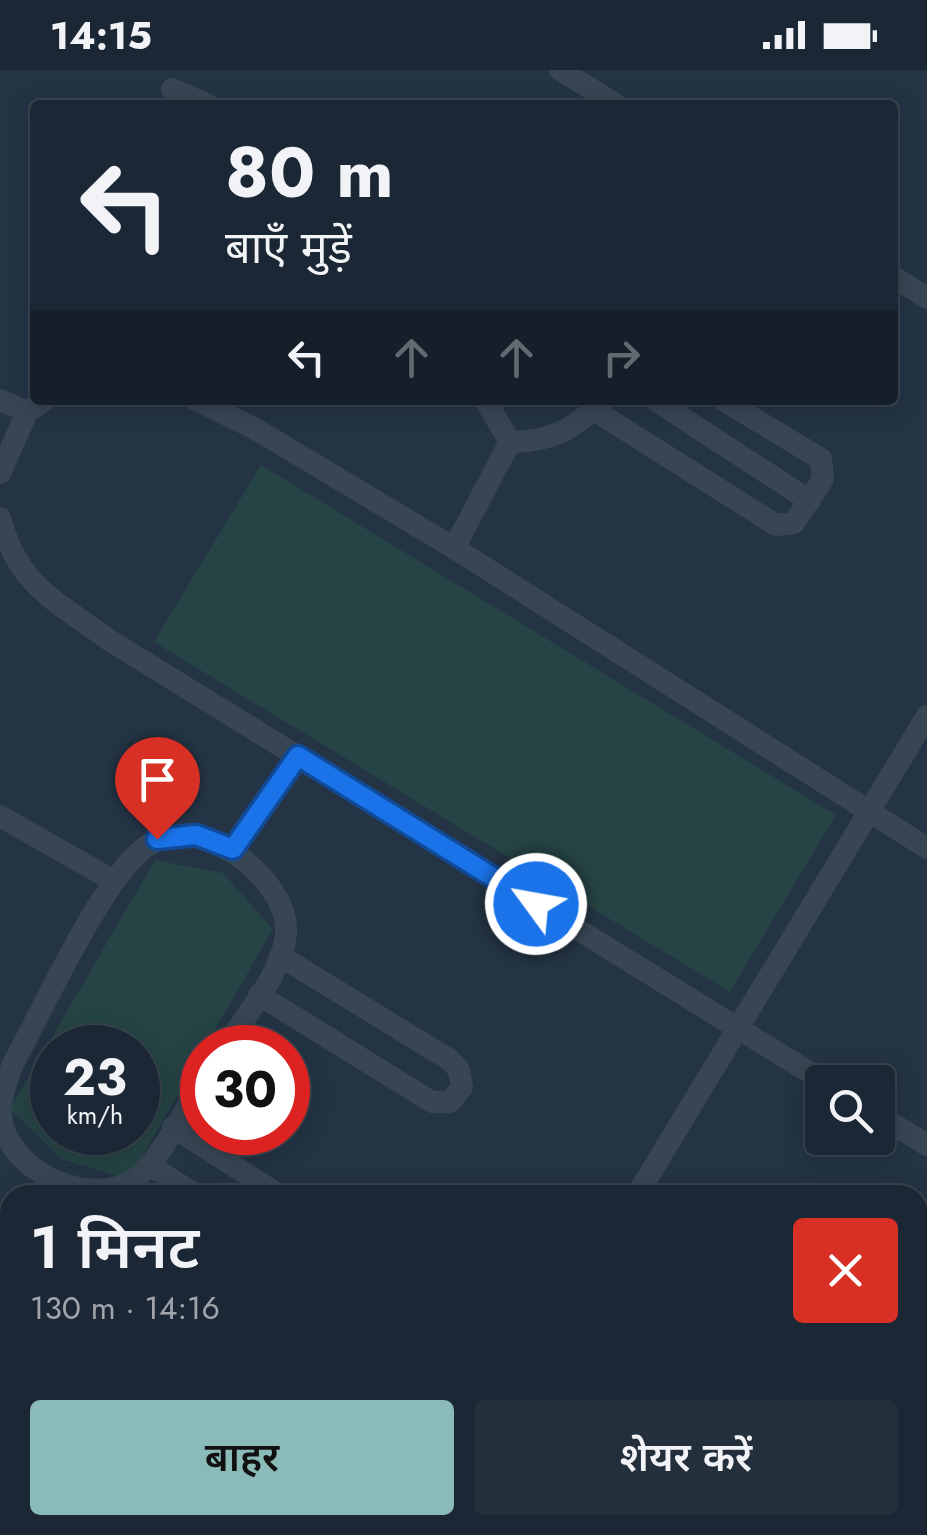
<!DOCTYPE html>
<html lang="hi">
<head>
<meta charset="utf-8">
<style>
	:root { --surface:#1b2734; --page:#242f3c; --text:#f1f3f6; --muted:#a0a5ac; --line:#39444f; --accent:#8bbbb9 }
	body { margin:0; font-family:Jost,"Noto Sans Devanagari",sans-serif; background:var(--page); color:var(--text); height:100vh; display:flex; flex-direction:column; font-size:38px; white-space:nowrap }
	* { box-sizing:border-box; margin:0 }
	p { font-size:32px; color:var(--muted) }
	.icon { flex:none; width:55px; height:55px; fill:none; stroke:currentColor; stroke-width:2; stroke-linecap:round; stroke-linejoin:round }
	.map { position:relative; flex:1; overflow:hidden }
	.panel { position:absolute; left:0px; top:1115px; width:928px; height:350px; display:flex; flex-direction:column; background:var(--surface); border-radius:30px 30px 0 0; box-shadow:0 5px 25px #0003,0 0 0 2px var(--line) }
	.panel>* { flex:none }
	.banner { position:absolute; left:30px; top:30px; width:868px; height:305px; border-radius:10px; box-shadow:0 5px 25px #0003,0 0 0 2px var(--line); background:#1b2734; color:var(--text); overflow:hidden }
	.fabs { position:absolute; left:805px; top:995px; display:grid; gap:20px }
	.fabs a { display:grid; place-items:center; width:90px; height:90px; border-radius:10px; background:var(--surface); box-shadow:0 5px 25px #0003,0 0 0 2px var(--line); font-size:50px }
	.speed { position:absolute; left:30px; top:955px; display:flex; gap:20px; font-size:50px; font-weight:700; text-align:center }
	.speed>* { display:grid; place-content:center; width:130px; height:130px; border-radius:50%; background:var(--surface); box-shadow:0 5px 25px #0003,0 0 0 2px var(--line); line-height:1 }
	.speed small { font-size:25px; font-weight:400 }
	.speed .limit { border:15px solid #d22; background:#fff; color:#111 }
	.pin { position:absolute; display:grid; place-items:center; width:85px; height:85px; color:#fff; margin:-102px -42px; border-radius:50% 50% 50% 0; rotate:-45deg; box-shadow:0 0 10px #0007 }
	.pin .icon { rotate:45deg }
	.me { position:absolute; width:110px; margin:-55px; rotate:302deg; stroke-linejoin:round; filter:drop-shadow(0 0 8px #0008) }
	.turn { display:flex; align-items:center; gap:35px; height:210px; padding:0 30px; font-size:45px }
	.turn .icon { width:130px; height:130px; stroke-width:2.5 }
	.turn b { display:block; font-size:70px; line-height:85px }
	.lanes { display:flex; align-items:center; height:95px; padding:0 30px; background:#0003; justify-content:center; gap:50px; direction:ltr }
	.lanes .off { opacity:.35 }
	.round { display:grid; place-items:center; flex:none; width:105px; height:105px; border-radius:10px; background:var(--page) }
	.overview { display:flex; align-items:center; justify-content:space-between; height:170px; padding:0 30px }
	h1 { font-size:60px; font-weight:600; line-height:75px }
	.cta { display:flex; gap:20px; margin-top:auto; padding:20px 30px }
	.cta a { flex:1; height:115px; border-radius:10px; background:var(--accent); color:#111; font-size:40px; font-weight:600; line-height:115px; text-align:center }
	.cta a+a { background:var(--page); color:var(--text) }
	.status { display:flex; justify-content:space-between; align-items:center; height:70px; padding:0 50px; background:var(--surface); direction:ltr }
	.status svg { height:28px; fill:currentColor }
	.map>svg:first-child { display:block }
	.green { fill:#264445; fill-rule:evenodd }
	.lines { fill:none; stroke-linecap:round; stroke-linejoin:round }
	.street { stroke:#384654; stroke-width:22 }
	.route-casing { stroke:#114b97; stroke-width:25 }
	.route { stroke:#1a73e8; stroke-width:18 }
</style>
</head>
<body>
<div class="status"><b>14:15</b><svg viewBox="0 0 49 12"><path d="M0 12V9h3v3zM5 12V6h3v6zM10 12V3h3v9zM15 12V0h3v12zM26 1h20v11H26zM47 4h2v5h-2z"/></svg></div>
<div class="map">
<svg width="927" height="1465" viewBox="0 0 927 1465">
	<rect width="100%" height="100%" fill="#243445"/>
	<g class="green">
		<polygon points="261,395 836,745 730,922 154,572"/>
		<path d="M155,790L223,803L273,859L129,1109L61,1089L10,1039ZM52,978H138V1062H52Z"/>
	</g>
	<g class="lines">
		<g class="street">
			<polyline points="560,0 617,35"/>
			<polyline points="172,19 209,35"/>
			<polyline points="892,206 927,228"/>
			<polyline points="0,330 27,342"/>
			<polyline points="196,330 252,357 454,478 927,778"/>
			<polyline points="655,330 810,431"/>
			<polyline points="594,340 776,455 794,453 823,409 821,389 723,330"/>
			<path d="M510,372C551,372 574,359 603,331"/>
			<polyline points="0,403 27,342 45,330"/>
			<path d="M0,448C18,516 55,530 109,570L825,1012"/>
			<polyline points="454,478 510,372 485,330"/>
			<polyline points="0,746 114,811"/>
			<polyline points="233,779 297,686"/>
			<polyline points="259,925 432,1032 450,1032 462,1017 459,1000 450,990 280,886"/>
			<path d="M202,1012C186,1037 157,1097 132,1111C86,1137 7,1101 1,1046C0,1028 7,1010 13,994C42,941 100,813 143,779C195,736 291,809 286,864C283,903 245,945 225,978"/>
			<polyline points="878,1045 927,1075"/>
			<polyline points="173,1057 279,1125"/>
			<polyline points="149,1095 196,1125"/>
			<polyline points="637,1125 927,646"/>
			<polyline points="0,1206 10,1189"/>
			<polyline points="0,1239 10,1224"/>
			<polyline points="389,1455 405,1465"/>
			<polyline points="426,1465 432,1455"/>
			<polyline points="658,1465 668,1455"/>
			<polyline points="912,1465 927,1449"/>
		</g>
	</g>
	<g class="lines">
		<g class="route-casing">
			<polyline id="route" points="157,769 196,765 233,779 298,686 536,834"/>
		</g>
		<use href="#route" class="route"/>
	</g>
</svg>
<div class="fabs">
<a><svg class="icon" aria-label="search" viewBox="0 0 24 24"><circle cx="10" cy="10" r="6"/><path d="M15 15l6 6"/></svg></a>
</div>
<div class="speed"><div>23<small>km/h</small></div><div class="limit">30</div></div>
<div class="pin" style="left:157px;top:769px;background:#d93025"><svg class="icon" aria-label="arrive" viewBox="0 0 24 24"><path d="M6 21V4h12l-3 4 3 4H6"/></svg></div>
<svg class="me" style="left:536px;top:834px" viewBox="-20 -20 40 40"><circle r="17" fill="#1a73e8" stroke="#fff" stroke-width="3"/><path d="M0-11L8 9 0 5-8 9z" fill="#fff"/></svg>
<div class="banner">
<div class="turn"><svg class="icon" aria-label="left" viewBox="0 0 24 24"><path d="M17 20v-9H6M10 6l-5 5 5 5"/></svg><div><b>80 m</b>बाएँ मुड़ें</div></div>
<div class="lanes"><svg class="icon" aria-label="left" viewBox="0 0 24 24"><path d="M17 20v-9H6M10 6l-5 5 5 5"/></svg><svg class="icon off" aria-label="ahead" viewBox="0 0 24 24"><path d="M12 20V5M6 11l6-6 6 6"/></svg><svg class="icon off" aria-label="ahead" viewBox="0 0 24 24"><path d="M12 20V5M6 11l6-6 6 6"/></svg><svg class="icon off" aria-label="right" viewBox="0 0 24 24"><path d="M7 20v-9h11M14 6l5 5-5 5"/></svg></div>
</div>
<section class="panel">
<div class="overview"><div><h1>1 मिनट</h1><p>130 m · 14:16</p></div><a class="round" style="background:#d93025;color:#fff"><svg class="icon" aria-label="close" viewBox="0 0 24 24"><path d="M6 6l12 12M18 6L6 18"/></svg></a></div>
<div class="cta"><a>बाहर</a><a>शेयर करें</a></div>
</section>
</div>
</body>
</html>
